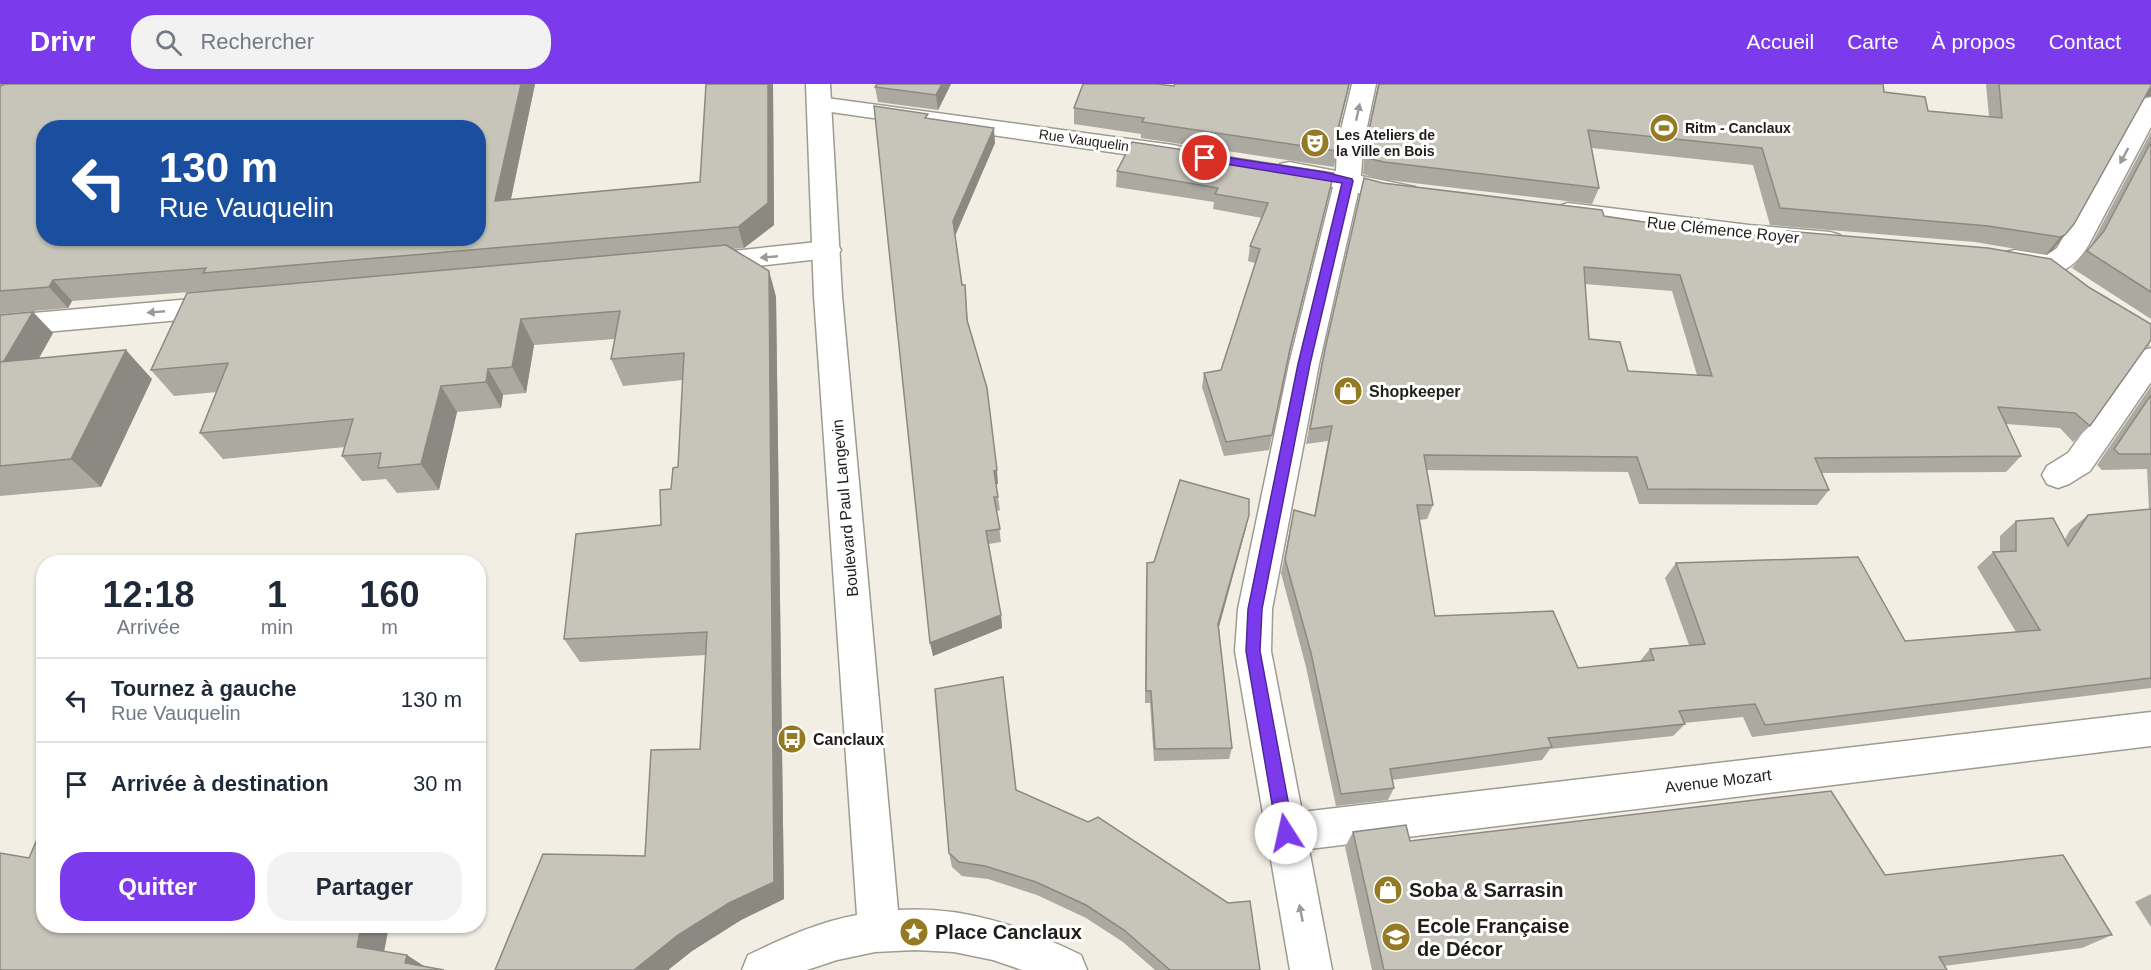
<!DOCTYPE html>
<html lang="fr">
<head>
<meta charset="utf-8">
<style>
	:root { --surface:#fff; --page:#f2f2f3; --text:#1f2937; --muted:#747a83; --line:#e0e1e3; --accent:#7c3aed }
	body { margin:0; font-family:Arial,sans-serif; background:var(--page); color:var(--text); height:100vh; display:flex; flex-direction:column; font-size:22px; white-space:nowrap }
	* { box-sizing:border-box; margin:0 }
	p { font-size:20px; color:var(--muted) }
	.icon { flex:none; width:33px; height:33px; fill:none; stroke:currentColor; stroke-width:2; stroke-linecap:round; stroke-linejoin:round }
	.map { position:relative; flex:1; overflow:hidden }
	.side { position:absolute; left:36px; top:471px; width:450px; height:378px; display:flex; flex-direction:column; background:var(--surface); border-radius:24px; box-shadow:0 2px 4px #0004 }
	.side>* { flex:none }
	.guide { position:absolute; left:36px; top:36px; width:450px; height:126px; border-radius:24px; box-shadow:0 2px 4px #0004; background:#1a4fa0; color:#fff; overflow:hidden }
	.pin { position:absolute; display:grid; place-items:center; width:51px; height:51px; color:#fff; margin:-26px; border:3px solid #fff; border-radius:50%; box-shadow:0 2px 6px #0007 }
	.me { position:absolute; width:66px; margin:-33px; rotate:350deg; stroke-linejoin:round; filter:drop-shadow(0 0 4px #0008) }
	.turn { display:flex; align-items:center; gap:21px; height:126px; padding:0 24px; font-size:27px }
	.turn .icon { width:78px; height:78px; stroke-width:2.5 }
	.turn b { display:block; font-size:42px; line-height:51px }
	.eta { display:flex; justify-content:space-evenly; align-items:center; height:102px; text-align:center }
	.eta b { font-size:36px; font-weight:600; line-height:42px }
	.primary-button { display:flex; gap:12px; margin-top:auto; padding:12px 24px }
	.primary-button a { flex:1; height:69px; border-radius:24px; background:var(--accent); color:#fff; font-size:24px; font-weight:600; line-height:69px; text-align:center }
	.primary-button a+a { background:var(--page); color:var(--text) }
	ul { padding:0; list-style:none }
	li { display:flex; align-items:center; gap:18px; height:84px; padding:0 24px; border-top:2px solid var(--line) }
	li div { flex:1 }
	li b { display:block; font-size:22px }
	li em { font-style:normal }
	header { display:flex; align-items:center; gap:36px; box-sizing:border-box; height:84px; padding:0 30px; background:var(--accent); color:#fff }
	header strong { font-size:28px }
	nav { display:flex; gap:33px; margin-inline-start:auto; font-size:21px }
	.search { width:420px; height:54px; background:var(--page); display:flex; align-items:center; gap:15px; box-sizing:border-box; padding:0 21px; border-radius:24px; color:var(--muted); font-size:22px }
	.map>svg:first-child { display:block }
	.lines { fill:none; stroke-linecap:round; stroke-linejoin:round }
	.minor-casing { stroke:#9e9b91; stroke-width:3 }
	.tertiary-casing { stroke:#9e9b91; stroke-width:3 }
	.minor { fill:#fff; fill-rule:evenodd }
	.tertiary { fill:#fff; fill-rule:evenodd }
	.wall { fill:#aba9a0; fill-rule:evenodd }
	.shaded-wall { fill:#8b8982 }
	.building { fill:#c7c4ba; stroke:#8b8982; stroke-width:1.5; fill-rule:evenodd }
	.oneway { fill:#9b9a98 }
	.route { fill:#7c3aed; stroke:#51269a; stroke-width:1.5 }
	.labels { text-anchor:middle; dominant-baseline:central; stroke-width:6; stroke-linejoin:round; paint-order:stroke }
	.far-poi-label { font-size:14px; font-weight:bold; fill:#201e1b; stroke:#fff; text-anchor:start }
	.far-street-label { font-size:14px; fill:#201e1b; stroke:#fff }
	.street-label { font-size:16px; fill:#201e1b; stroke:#fff }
	.poi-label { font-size:16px; font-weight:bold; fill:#201e1b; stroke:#fff; text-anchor:start }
	.near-poi-label { font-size:20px; font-weight:bold; fill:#201e1b; stroke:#fff; text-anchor:start }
</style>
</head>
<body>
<header>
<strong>Drivr</strong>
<div class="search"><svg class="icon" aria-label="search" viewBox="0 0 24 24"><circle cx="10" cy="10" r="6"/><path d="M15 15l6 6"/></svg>Rechercher</div>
<nav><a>Accueil</a><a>Carte</a><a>À propos</a><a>Contact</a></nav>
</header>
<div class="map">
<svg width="2151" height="886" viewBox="0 0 2151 886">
	<rect width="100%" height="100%" fill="#f2eee4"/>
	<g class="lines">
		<g class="minor-casing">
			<g id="minor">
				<polygon points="1352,0 1376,0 1363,62 1361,92 1415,103 1419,109 1415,115 1406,117 1358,109 1319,280 1272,525 1271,567 1302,728 2151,628 2151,662 1309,765 1332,886 1290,886 1235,567 1238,525 1289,280 1333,103 1280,92 1276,86 1280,80 1289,78 1336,87 1337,62"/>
				<polygon points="819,13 1173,61 1182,63 1186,69 1182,75 1173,77 810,25 807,20 810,15"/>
				<path d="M2151,13V43L2088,162C2066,198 2041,192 2005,182L2001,175L2005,168L2015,166L2047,171L2057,164L2139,20L2142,15Z"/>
				<polygon points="1568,119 1749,141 1830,148 1840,151 1844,157 1840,163 1830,166 1749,159 1559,134 1555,128 1559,122"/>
				<polygon points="827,157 837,159 841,166 837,173 704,188 694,186 690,179 694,172 704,170"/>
				<polygon points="225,212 235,215 239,222 235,229 225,232 0,252 0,232"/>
				<polygon points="2151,264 2151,298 2090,387 2069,400 2058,404 2047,400 2042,391 2047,382 2068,369 2141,267"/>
			</g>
		</g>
		<g class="tertiary-casing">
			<path id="tertiary" d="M806,0H830L842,212L898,826C964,822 1022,842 1081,871L1087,886H1022L993,876L954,868L915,866L875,868L837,876L807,886H742L748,871C784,854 818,838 857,831L814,212Z"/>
		</g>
		<use href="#minor" class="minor"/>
		<use href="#tertiary" class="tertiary"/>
	</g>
	<g class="wall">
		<polygon points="0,0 535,0 511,115 700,98 706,0 773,0 774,141 744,164 733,165 769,187 776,213 784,815 741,836 692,867 668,886 495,886 645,772 700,665 706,571 580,578 564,555 661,441 678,383 683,296 623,302 611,275 615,255 534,261 526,309 503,311 501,324 457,328 439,406 397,409 386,395 362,397 342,372 345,363 223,375 200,349 217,308 174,312 151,286 217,206 216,206 72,217 68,224 0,230"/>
		<polygon points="877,0 951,0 938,26 878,18 875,3"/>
		<polygon points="1175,0 1350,0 1338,48 1337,67 1334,83 1141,54 1141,50 1074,40 1074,24 1174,2"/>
		<polygon points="1378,0 1883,0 1884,8 1928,27 1989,33 1986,0 2151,0 2151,12 2145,13 2052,167 2046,170 1975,158 1770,141 1753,81 1592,64 1599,104 1592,120 1379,95 1363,90 1365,62"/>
		<polygon points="928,35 995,59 955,151 962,201 965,201 968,239 998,400 996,400 1000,426 997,427 1001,458 989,460 1001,531 1002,544 933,572"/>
		<polygon points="2151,48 2151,235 2072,184 2090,163"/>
		<polygon points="1117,87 1334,89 1287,280 1269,366 1224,372 1202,303 1204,289 1221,286 1255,179 1248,177 1250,162 1262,134 1213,125 1214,118 1116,103"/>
		<path d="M1364,94L1383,99L1705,147L1783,154L1787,147L2090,204L2150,262L2146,263L2090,342L2073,358L2060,344L2006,340L2021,372L2006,388L1822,389L1829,406L1817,421L1639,420L1628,388L1426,386L1433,421L1427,435L1419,436L1435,532L1578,584L1640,577L1650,565L1689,561L1665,494L1676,479L1905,557L2016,548L1977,483L1993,468H2000V452L2016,437L2065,455L2070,446L2088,431L2149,425L2147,385L2102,386L2097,381L2151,302V604L1752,653L1743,633L1684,639L1685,640L1673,652L1550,665L1542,676L1392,696L1394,704L1388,716L1336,722L1306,583L1281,489L1294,426L1314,432L1328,357L1306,360L1321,280ZM1585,200L1672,207L1697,291L1628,287L1589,255Z"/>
		<polygon points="33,228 53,249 39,274 152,295 101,403 0,412 0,231"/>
		<polygon points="1246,444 1219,543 1232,664 1229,675 1154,677 1150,619 1145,619 1146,493 1147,479 1154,478"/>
		<polygon points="1016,706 1260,886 1155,886 1123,858 1086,834 1037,811 988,795 962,792 952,783 949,769"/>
		<polygon points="1353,748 1410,757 1885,791 2112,851 2082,864 1944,882 1947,886 1372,886 1345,763"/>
		<polygon points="2151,810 2151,843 2135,818"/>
	</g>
	<g class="shaded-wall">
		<polygon points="521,0 535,0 506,138 495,117"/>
		<polygon points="768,0 773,0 774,141 744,164 738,143"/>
		<polygon points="942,0 951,0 938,26 936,11"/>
		<polygon points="2151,1 2151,12 2140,14"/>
		<polygon points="994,44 995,59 955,152 953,137"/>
		<polygon points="1334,89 1287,280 1269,366 1290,265"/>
		<polygon points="2065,151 2052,167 2046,170 2060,153"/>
		<polygon points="769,187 776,213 784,815 741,836 692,867 668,886 634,886 678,851"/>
		<polygon points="53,196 72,217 68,224 49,203"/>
		<polygon points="33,228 53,249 8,329 0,284"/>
		<polygon points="521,235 534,261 526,309 512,283"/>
		<polygon points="126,266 152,295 101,403 71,375"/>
		<polygon points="488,285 503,311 501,324 486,298"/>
		<polygon points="441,302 457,328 439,406 421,380"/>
		<polygon points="997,386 998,400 995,400 994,387"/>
		<polygon points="1249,431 1246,444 1216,553 1218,540"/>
		<polygon points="1001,531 1002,544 933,572 930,559"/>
		<polygon points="361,842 389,842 382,879 357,863"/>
		<polygon points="407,871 430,886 405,879"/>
	</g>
	<g class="building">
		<path d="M5,0H521L495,117L700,98L706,0H768V119L738,143L203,189L206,184L53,196L49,203L0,207V2ZM44,44H478V154H44Z"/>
		<polygon points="877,0 942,0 936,11 875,3"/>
		<polygon points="1083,0 1157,0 1174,2 1175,0 1349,0 1338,45 1337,67 1142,38 1144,34 1074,24"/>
		<polygon points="1379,0 1883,0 1884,8 1925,13 1928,27 2002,34 1999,0 2151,0 2151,2 2074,140 2065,151 2060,153 1988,142 1780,124 1762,64 1588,46 1599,104 1384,78 1367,74 1369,46"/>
		<polygon points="874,22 928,30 925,34 994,44 953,137 962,201 965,201 967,236 987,304 997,386 994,387 998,413 994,413 1000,445 986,447 1001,531 930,559"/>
		<polygon points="1132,58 1334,89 1290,265 1272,351 1226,358 1204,289 1221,286 1260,165 1250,162 1268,119 1215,110 1218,104 1117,87"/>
		<polygon points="2151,58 2151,208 2087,167 2104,147"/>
		<path d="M1364,94L1383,99L1602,126L1604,132L1705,147L1789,154L1787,147L1988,164L2051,175L2090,204L2151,240V256L2090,342L2075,329L1998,323L2021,372L1815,374L1829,406L1648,405L1637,373L1424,371L1433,421H1417L1435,532L1553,527L1578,584L1654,576L1650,565L1705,560L1676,479L1858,473L1905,557L2040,546L1993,468L2016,467V437L2053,434L2068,462L2088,431L2151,425V594L1765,641L1755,620L1679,627L1685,640L1548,654L1552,663L1390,685L1394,704L1341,710L1311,569L1285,475L1294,426L1315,432L1332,342L1310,345L1325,265ZM1584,183L1680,191L1712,292L1628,287L1620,258L1589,255Z"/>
		<polygon points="726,161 769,187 774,798 729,819 678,851 634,886 495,886 543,770 645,772 651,666 700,665 707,548 564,555 576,450 661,441 660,406 671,405 673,384 678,383 684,269 611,275 620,227 521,235 512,283 488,285 486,298 441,302 421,380 378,384 381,369 342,372 353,335 200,349 228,279 151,286 187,209"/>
		<polygon points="33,228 4,277 0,278 0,231"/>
		<polygon points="126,266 71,375 0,382 0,278"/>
		<polygon points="2151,311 2151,370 2119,370 2114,365"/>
		<polygon points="1180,396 1249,415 1249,431 1218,540 1232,664 1155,665 1151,607 1146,607 1147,479 1154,478"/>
		<polygon points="1003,593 1016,706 1088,738 1098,733 1228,819 1250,817 1260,886 1170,886 1124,846 1086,821 1036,798 985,782 959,778 949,769 935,605"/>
		<polygon points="1831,707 1885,791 2063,771 2112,851 1939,873 1947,886 1384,886 1353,748 1406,741 1410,757"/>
		<polygon points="44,739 44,842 361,842 357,863 407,871 405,879 444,886 0,886 0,769 29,774"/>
	</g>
	<defs><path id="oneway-solid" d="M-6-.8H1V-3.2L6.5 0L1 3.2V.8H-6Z" transform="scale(1.5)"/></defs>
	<g class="oneway">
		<use href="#oneway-solid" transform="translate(1358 28) rotate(-78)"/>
		<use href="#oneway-solid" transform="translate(2124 72) rotate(118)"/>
		<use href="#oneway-solid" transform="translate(769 173) rotate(175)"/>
		<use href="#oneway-solid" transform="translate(156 228) rotate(175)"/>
		<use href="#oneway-solid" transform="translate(1301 829) rotate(-101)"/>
	</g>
	<polygon class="route" points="1205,70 1324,88 1352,95 1353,97 1310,280 1262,525 1260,567 1294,749 1291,755 1286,757 1280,755 1277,749 1246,567 1248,525 1298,280 1342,99 1201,76 1201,71"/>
	<defs>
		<g id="stadium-disc" transform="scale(1.5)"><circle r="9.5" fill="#947b23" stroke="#fff"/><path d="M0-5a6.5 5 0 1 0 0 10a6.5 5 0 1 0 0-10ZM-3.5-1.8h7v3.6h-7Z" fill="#fff"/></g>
		<g id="theatre-disc" transform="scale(1.5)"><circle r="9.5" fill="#947b23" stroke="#fff"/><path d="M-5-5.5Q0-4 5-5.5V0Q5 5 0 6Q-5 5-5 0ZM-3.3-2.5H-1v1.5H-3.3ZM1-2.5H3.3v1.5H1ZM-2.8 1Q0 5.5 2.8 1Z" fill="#fff"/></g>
		<g id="shop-disc" transform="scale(1.5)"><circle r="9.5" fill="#947b23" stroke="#fff"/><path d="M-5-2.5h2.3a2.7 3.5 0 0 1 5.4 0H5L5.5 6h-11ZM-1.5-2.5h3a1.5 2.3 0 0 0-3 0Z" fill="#fff"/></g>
		<g id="bus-disc" transform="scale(1.5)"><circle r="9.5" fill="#947b23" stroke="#fff"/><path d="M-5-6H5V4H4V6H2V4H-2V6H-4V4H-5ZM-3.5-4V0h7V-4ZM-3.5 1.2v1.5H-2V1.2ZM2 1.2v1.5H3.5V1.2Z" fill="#fff"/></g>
		<g id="sight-disc" transform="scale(1.5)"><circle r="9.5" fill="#947b23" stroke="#fff"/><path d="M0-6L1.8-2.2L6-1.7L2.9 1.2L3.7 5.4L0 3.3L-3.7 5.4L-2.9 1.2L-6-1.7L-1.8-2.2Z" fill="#fff"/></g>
		<g id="university-disc" transform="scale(1.5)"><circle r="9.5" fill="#947b23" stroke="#fff"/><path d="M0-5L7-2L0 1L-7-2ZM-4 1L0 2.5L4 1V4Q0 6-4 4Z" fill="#fff"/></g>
	</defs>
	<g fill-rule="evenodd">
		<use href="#stadium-disc" x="1664" y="44"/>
		<use href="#theatre-disc" x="1315" y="59"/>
		<use href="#shop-disc" x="1348" y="307"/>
		<use href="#bus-disc" x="792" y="655"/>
		<use href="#shop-disc" x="1388" y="806"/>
		<use href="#sight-disc" x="914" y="848"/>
		<use href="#university-disc" x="1396" y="853"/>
	</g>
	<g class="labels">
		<g class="far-poi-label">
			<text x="1685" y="44">Ritm - Canclaux</text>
			<text x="1336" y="51">Les Ateliers de<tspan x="1336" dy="16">la Ville en Bois</tspan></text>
		</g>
		<g class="far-street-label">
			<text transform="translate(1084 56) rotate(8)">Rue Vauquelin</text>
		</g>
		<g class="street-label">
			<text transform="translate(1723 146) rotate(6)">Rue Clémence Royer</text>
			<text transform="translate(845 424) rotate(-95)">Boulevard Paul Langevin</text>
			<text transform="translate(1718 697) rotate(-7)">Avenue Mozart</text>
		</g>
		<g class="poi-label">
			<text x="1369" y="307">Shopkeeper</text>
			<text x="813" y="655">Canclaux</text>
		</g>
		<g class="near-poi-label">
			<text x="1409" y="806">Soba &amp; Sarrasin</text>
			<text x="1417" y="842">Ecole Française<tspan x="1417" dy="23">de Décor</tspan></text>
			<text x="935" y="848">Place Canclaux</text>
		</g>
	</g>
</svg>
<div class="pin" style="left:1205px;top:74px;background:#d93025"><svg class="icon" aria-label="arrive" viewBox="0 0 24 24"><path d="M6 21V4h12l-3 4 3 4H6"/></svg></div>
<svg class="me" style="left:1286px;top:749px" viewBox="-20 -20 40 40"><circle r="19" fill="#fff"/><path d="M0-13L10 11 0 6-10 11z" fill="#7c3aed"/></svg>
<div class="guide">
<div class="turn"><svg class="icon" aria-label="left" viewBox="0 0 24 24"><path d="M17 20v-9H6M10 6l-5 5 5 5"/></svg><div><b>130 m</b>Rue Vauquelin</div></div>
</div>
<section class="side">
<div class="eta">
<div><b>12:18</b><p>Arrivée</p></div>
<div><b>1</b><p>min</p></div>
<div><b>160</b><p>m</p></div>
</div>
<ul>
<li><svg class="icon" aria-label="left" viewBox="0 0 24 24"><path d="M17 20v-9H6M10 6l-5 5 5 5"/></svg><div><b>Tournez à gauche</b><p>Rue Vauquelin</p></div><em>130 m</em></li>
<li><svg class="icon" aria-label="arrive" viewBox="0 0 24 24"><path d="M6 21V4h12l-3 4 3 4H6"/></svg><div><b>Arrivée à destination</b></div><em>30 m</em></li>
</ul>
<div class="primary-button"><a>Quitter</a><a>Partager</a></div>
</section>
</div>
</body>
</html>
